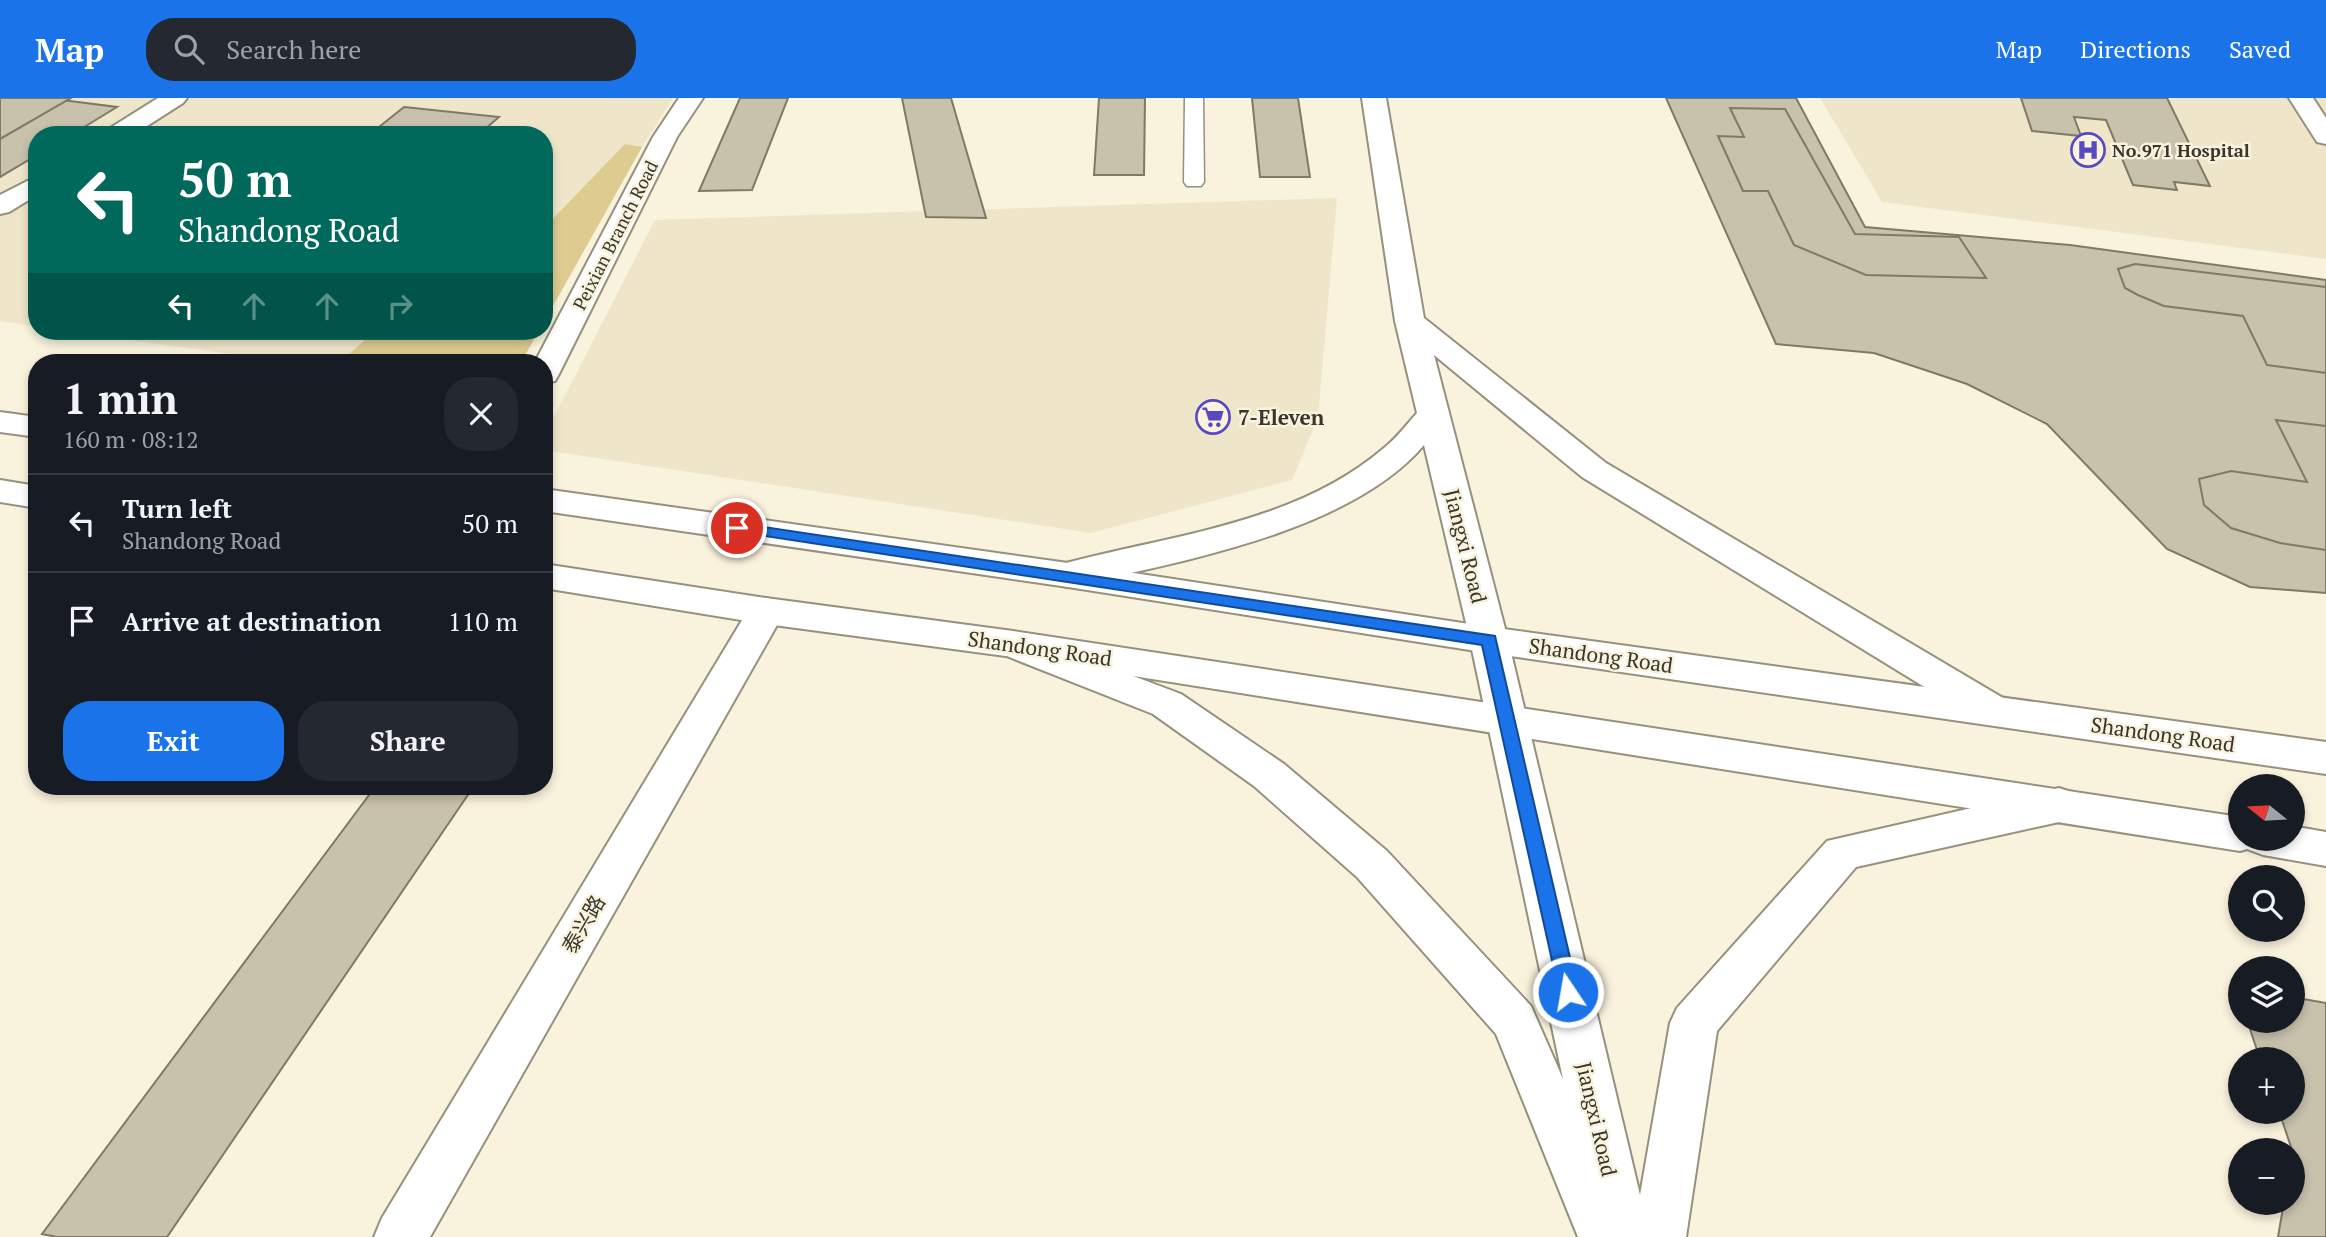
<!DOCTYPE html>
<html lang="en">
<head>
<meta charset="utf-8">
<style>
	:root { --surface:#171b24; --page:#242831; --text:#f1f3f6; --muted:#9ea1a6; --line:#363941; --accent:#1a73e8 }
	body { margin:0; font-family:"PT Serif","Noto Sans SC",serif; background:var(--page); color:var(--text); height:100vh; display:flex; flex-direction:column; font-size:26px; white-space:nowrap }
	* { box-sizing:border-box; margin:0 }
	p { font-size:23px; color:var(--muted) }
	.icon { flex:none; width:38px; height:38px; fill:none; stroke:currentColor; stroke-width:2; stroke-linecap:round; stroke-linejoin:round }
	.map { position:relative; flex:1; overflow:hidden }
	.details { position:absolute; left:28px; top:256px; width:525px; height:441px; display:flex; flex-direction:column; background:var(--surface); border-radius:28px; box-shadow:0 4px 10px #0003 }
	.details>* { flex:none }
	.guide { position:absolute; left:28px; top:28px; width:525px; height:214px; border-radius:28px; box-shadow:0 4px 10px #0003; background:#00695c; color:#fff; overflow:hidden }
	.needle { width:46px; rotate:288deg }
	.fabs { position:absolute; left:2228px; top:676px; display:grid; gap:14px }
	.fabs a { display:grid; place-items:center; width:77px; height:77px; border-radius:50%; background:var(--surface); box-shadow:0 4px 10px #0003; font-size:35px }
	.pin { position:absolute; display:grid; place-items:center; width:60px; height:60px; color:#fff; margin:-30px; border:4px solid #fff; border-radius:50%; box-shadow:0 2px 7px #0007 }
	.me { position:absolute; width:77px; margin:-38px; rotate:348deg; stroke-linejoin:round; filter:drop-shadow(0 0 5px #0008) }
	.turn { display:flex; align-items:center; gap:24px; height:147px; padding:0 35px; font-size:32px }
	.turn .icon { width:91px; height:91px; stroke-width:2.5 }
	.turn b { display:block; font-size:49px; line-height:60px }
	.lanes { display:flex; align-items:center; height:66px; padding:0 35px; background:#0003; justify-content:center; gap:35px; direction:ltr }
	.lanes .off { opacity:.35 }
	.round { display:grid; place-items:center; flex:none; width:74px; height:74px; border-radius:28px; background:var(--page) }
	.head { display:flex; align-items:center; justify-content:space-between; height:119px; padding:0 35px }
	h1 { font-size:42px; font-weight:800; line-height:52px }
	.action { display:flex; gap:14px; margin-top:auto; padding:14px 35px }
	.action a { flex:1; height:80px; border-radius:28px; background:var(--accent); color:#fff; font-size:28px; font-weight:800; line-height:80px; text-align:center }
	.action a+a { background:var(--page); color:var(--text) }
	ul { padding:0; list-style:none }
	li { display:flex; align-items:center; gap:21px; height:98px; padding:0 35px; border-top:2px solid var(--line) }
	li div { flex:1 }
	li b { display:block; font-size:26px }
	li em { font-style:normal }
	header { display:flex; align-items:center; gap:42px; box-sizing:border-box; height:98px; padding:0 35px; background:var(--accent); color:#fff }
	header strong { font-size:33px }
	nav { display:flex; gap:38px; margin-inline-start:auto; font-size:24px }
	.search { width:490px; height:63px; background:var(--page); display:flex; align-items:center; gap:18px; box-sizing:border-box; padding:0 24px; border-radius:28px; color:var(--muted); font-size:26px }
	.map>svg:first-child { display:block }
	.built { fill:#efe6ca }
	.green { fill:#decb90 }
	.building { fill:#c8c1ac; stroke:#7f7966; stroke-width:2 }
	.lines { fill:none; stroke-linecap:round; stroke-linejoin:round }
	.service-casing { stroke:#96907c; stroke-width:3 }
	.minor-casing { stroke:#96907c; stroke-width:4 }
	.secondary-casing { stroke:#96907c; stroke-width:4 }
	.primary-casing { stroke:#96907c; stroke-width:4 }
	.service { fill:#fff; fill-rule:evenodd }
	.minor { fill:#fff; fill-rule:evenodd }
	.secondary { fill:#fff; fill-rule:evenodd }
	.primary { fill:#fff; fill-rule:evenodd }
	.route { fill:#1a73e8; stroke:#114b97; stroke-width:2 }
	.labels { text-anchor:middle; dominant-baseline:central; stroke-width:5; stroke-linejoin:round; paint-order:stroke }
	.far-poi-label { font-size:18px; font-weight:bold; fill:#39362e; stroke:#f9f2dc; text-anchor:start }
	.far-street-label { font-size:18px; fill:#39362e; stroke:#f9f2dc }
	.poi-label { font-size:21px; font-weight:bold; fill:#39362e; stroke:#f9f2dc; text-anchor:start }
	.street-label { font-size:21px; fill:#39362e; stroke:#f9f2dc }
</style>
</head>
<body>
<header>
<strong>Map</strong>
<div class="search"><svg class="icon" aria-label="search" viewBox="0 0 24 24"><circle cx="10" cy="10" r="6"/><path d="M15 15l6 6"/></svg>Search here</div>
<nav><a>Map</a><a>Directions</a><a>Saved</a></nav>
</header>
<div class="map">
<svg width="2326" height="1139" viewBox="0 0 2326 1139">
	<rect width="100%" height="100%" fill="#f9f2dc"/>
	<g class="built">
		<polygon points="0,0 673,0 642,49 544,224 544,37 37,37 37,229 0,223"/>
		<polygon points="1820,0 2326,0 2326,161 1882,104"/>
		<polygon points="1337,100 1318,320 1292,382 1091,435 544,352 544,338 655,122"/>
		<polygon points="66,233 539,233 521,264 286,264"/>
	</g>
	<g class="green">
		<polygon points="625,46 642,49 544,224 544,130"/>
		<polygon points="375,233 539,233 521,264 340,264"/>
	</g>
	<g class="building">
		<polygon points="0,0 46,0 117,9 71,37 37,37 37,57 0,79"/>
		<polygon points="0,0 71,0 0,41"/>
		<polygon points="740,0 788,0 752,92 699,93"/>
		<polygon points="902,0 951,0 986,120 926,119"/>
		<polygon points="1099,0 1145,0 1144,77 1094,77"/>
		<polygon points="1252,0 1298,0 1310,79 1260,79"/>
		<polygon points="1666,0 1796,0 1865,129 2070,147 2326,182 2326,495 2250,489 2167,451 2047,326 1967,286 1874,255 1776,246"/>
		<polygon points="2021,0 2167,0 2210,88 2174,84 2177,92 2133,87 2106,22 2074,19 2081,38 2032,33"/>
		<polygon points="404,9 499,19 478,37 369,37"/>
		<polygon points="1730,10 1785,11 1855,136 1959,139 1986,180 1866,177 1794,147 1768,93 1743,93 1718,38 1744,39"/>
		<polygon points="2135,166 2326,189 2326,275 2267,267 2243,218 2164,208 2138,197 2125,190 2118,171"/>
		<polygon points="2276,322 2326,328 2326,452 2280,445 2231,430 2204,407 2199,381 2231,373 2307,384"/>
		<polygon points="341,688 474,688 167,1139 57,1139 42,1136 372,693"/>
		<polygon points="2292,899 2326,905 2326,1139 2278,1139 2284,1104 2292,1104 2293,1055 2279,1013 2292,1013 2292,961 2260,961 2247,922 2292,922"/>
	</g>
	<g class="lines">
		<g class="service-casing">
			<polygon id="service" points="1185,0 1203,0 1204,84 1201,88 1187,88 1184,84"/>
		</g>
		<g class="minor-casing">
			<g id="minor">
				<polygon points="158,0 187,0 183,5 133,37 104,37 107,32"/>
				<polygon points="679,0 703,0 677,39 559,276 555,283 544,285 544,264 535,264 653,39"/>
				<polygon points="2289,0 2313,0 2326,20 2326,46 2317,44"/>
				<polygon points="37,78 37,97 9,114 0,116 0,97"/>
				<polygon points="766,500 779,504 785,513 430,1139 374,1139 382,1120 753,504"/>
			</g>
		</g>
		<g class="secondary-casing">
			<path id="secondary" d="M1362,0H1386L1424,220L1606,365L2003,600L2009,610L2003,620L1989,625L1975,620L1582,379L1434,257L1508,542L1640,1097L1670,925L1677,910L1827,743L2059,690L2074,695L2080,707L2074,719L2059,724L1856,769L1717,933L1686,1139H1578L1496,936L1357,779L1254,688L1153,616L1009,559L1003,549L1009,539L1022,536L1181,596L1284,666L1387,753L1531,908L1563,981L1470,542L1424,347C1349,435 1177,464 1068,489L1055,486L1050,477L1055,468C1166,437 1293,428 1384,350C1397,340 1406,327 1417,315L1395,223Z"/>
		</g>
		<g class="primary-casing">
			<g id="primary">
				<polygon points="0,314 37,319 37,339 0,334"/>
				<polygon points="0,382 37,388 37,410 0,404"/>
				<polygon points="544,391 1068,465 1489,529 2326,644 2326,676 1489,555 1068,489 544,413"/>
				<polygon points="544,466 766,500 1013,533 2240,719 2240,740 2292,740 2292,728 2326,734 2326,768 2263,757 2247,751 2240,753 1013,559 766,526 544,490"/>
			</g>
		</g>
		<use href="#service" class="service"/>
		<use href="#minor" class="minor"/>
		<use href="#secondary" class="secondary"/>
		<use href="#primary" class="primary"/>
	</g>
	<polygon class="route" points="737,425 1495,538 1578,894 1575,900 1568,902 1561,900 1559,894 1482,547 732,433 730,430"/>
	<defs>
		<g id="hospital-ring" transform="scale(1.75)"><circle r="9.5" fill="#f9f2dc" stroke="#5849c1" stroke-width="1.5"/><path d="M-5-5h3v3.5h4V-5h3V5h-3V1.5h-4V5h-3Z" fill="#5849c1"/></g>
		<g id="supermarket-ring" transform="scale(1.75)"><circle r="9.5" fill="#f9f2dc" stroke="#5849c1" stroke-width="1.5"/><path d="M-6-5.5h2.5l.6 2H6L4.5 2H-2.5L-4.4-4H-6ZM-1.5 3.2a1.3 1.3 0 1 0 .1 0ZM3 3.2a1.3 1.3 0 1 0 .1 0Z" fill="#5849c1"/></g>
	</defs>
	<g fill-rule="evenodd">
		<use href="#hospital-ring" x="2088" y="52"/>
		<use href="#supermarket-ring" x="1213" y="319"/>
	</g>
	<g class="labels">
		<g class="far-poi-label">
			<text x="2112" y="52">No.971 Hospital</text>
		</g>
		<g class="far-street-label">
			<text transform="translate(615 137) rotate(-63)">Peixian Branch Road</text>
		</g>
		<g class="poi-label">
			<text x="1238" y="319">7-Eleven</text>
		</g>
		<g class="street-label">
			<text transform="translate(1466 448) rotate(76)">Jiangxi Road</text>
			<text transform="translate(1040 550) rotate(8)">Shandong Road</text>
			<text transform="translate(1601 557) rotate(8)">Shandong Road</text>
			<text transform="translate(2163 636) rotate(8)">Shandong Road</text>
			<text transform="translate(583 826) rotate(-60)">泰兴路</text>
			<text transform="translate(1597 1021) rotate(77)">Jiangxi Road</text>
		</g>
	</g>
</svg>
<div class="fabs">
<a><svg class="needle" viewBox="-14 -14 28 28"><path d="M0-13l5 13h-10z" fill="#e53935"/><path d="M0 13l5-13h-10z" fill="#9ea1a6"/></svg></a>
<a><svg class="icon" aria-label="search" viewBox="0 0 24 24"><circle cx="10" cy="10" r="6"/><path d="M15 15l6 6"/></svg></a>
<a><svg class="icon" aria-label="layers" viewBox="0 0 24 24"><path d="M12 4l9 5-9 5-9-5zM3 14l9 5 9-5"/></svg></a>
<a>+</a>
<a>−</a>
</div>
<div class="pin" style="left:737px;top:430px;background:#d93025"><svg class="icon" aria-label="arrive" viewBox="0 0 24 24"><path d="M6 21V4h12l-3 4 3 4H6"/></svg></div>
<svg class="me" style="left:1568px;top:894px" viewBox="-20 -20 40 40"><circle r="17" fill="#1a73e8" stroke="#fff" stroke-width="3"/><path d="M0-11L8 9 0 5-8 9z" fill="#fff"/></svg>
<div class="guide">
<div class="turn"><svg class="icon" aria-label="left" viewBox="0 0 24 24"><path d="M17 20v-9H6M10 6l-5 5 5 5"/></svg><div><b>50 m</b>Shandong Road</div></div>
<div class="lanes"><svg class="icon" aria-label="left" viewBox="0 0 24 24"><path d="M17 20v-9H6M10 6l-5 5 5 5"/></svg><svg class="icon off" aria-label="ahead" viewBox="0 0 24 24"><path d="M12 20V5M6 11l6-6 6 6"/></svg><svg class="icon off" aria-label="ahead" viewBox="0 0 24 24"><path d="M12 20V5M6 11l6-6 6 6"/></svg><svg class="icon off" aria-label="right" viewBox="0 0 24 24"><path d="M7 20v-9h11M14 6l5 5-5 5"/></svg></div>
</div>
<section class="details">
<div class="head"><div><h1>1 min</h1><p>160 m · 08:12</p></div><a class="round"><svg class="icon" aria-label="close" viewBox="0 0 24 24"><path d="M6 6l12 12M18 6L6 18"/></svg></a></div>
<ul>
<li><svg class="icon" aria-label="left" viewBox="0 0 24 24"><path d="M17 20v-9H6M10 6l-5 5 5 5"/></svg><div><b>Turn left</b><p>Shandong Road</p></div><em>50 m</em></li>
<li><svg class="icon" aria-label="arrive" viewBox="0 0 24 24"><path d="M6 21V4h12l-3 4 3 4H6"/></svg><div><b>Arrive at destination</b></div><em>110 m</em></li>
</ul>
<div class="action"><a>Exit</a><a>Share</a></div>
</section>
</div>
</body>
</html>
